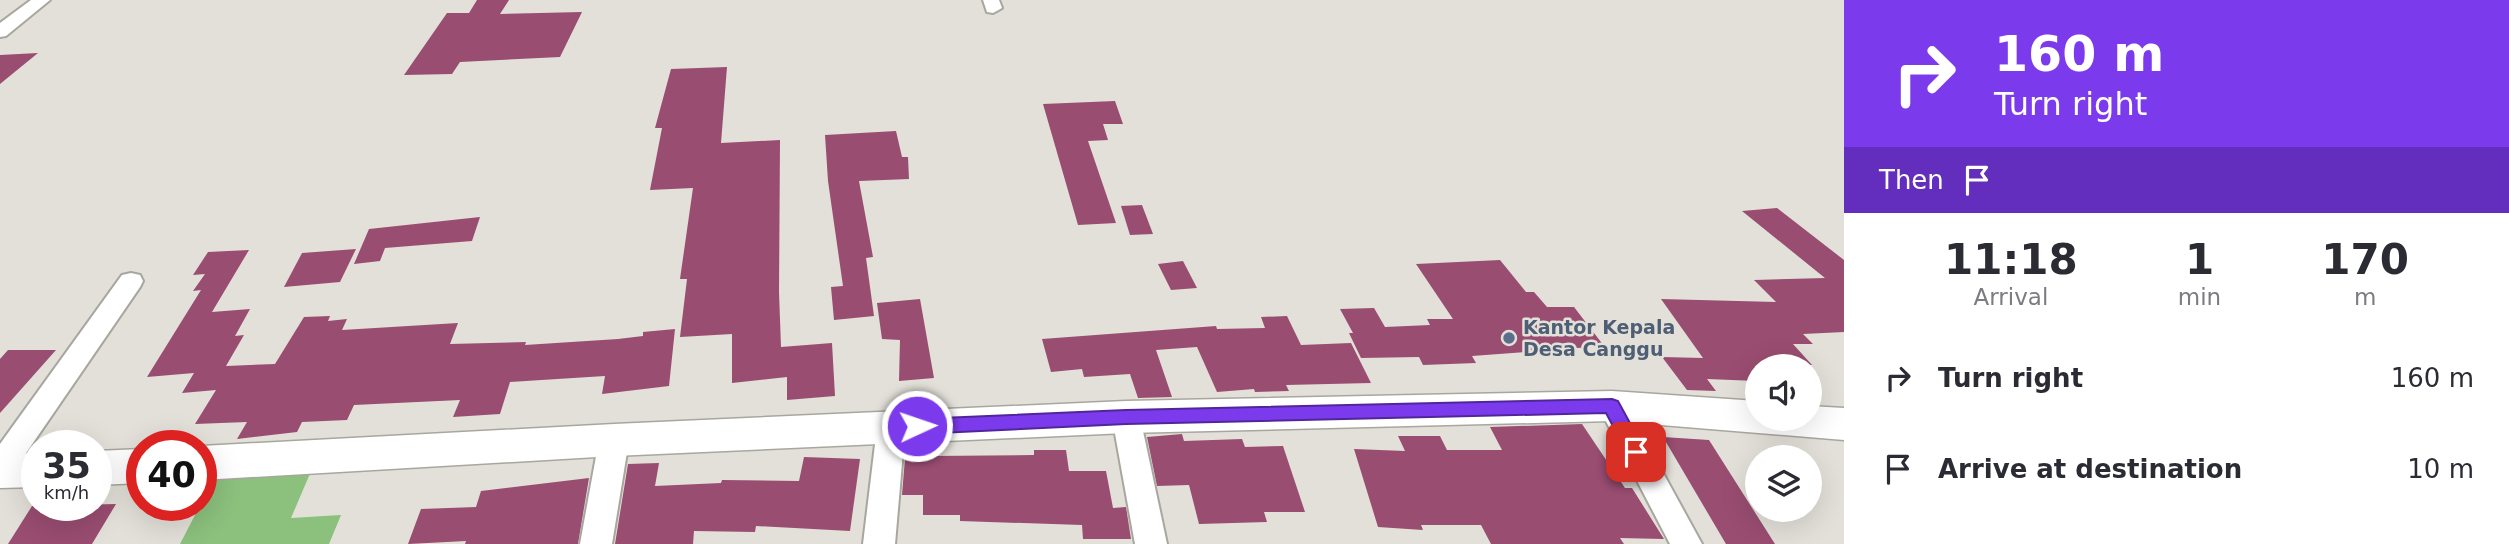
<!DOCTYPE html>
<html lang="en">
<head>
<meta charset="utf-8">
<style>
	:root { --surface:#fff; --page:#f2f2f3; --text:#2b2b33; --muted:#7c7c81 }
	body { margin:0; font-family:"DejaVu Sans",sans-serif; background:var(--page); color:var(--text); height:100vh; display:flex; flex-direction:column; font-size:26px; white-space:nowrap }
	* { box-sizing:border-box; margin:0 }
	p { font-size:23px; color:var(--muted) }
	.icon { flex:none; width:38px; height:38px; fill:none; stroke:currentColor; stroke-width:2; stroke-linecap:round; stroke-linejoin:round }
	.map { position:relative; flex:1; overflow:hidden }
	.sheet { display:flex; flex-direction:column; background:var(--surface); width:665px }
	.sheet>* { flex:none }
	.top-card { background:#7c3aed; color:#fff; overflow:hidden }
	.controls { position:absolute; left:1745px; top:354px; display:grid; gap:14px }
	.controls a { display:grid; place-items:center; width:77px; height:77px; border-radius:50%; background:var(--surface); box-shadow:0 7px 28px #0002; font-size:35px }
	.speed { position:absolute; left:21px; top:430px; display:flex; gap:14px; font-size:35px; font-weight:700; text-align:center }
	.speed>* { display:grid; place-content:center; width:91px; height:91px; border-radius:50%; background:var(--surface); box-shadow:0 7px 28px #0002; line-height:1 }
	.speed small { font-size:18px; font-weight:400 }
	.speed .limit { border:10px solid #d22; background:#fff; color:#111 }
	.pin { position:absolute; display:grid; place-items:center; width:60px; height:60px; color:#fff; margin:-30px; border-radius:14px; box-shadow:0 4px 10px #0006 }
	.me { position:absolute; width:77px; margin:-38px; rotate:87deg; stroke-linejoin:round; filter:drop-shadow(0 0 5px #0008) }
	.turn { display:flex; align-items:center; gap:24px; height:147px; padding:0 35px; font-size:32px }
	.turn .icon { width:91px; height:91px; stroke-width:2.5 }
	.turn b { display:block; font-size:49px; line-height:60px }
	.then { display:flex; align-items:center; height:66px; padding:0 35px; background:#0003; gap:14px; font-size:26px }
	.eta { display:flex; justify-content:space-evenly; align-items:center; height:119px; text-align:center }
	.eta b { font-size:42px; font-weight:700; line-height:49px }
	ul { padding:0; list-style:none }
	li { display:flex; align-items:center; gap:21px; height:91px; padding:0 35px }
	li div { flex:1 }
	li b { display:block; font-size:26px }
	li em { font-style:normal }
	main { display:flex; flex:1; min-height:0 }
	.map>svg:first-child { display:block }
	.green { fill:#8bc07d }
	.building { fill:#994d71 }
	.lines { fill:none; stroke-linecap:round; stroke-linejoin:round }
	.street-casing { stroke:#a8a79f; stroke-width:4 }
	.secondary-casing { stroke:#a8a79f; stroke-width:3 }
	.street { fill:#fff; fill-rule:evenodd }
	.secondary { fill:#fff; fill-rule:evenodd }
	.route { fill:#7c3aed; stroke:#51269a; stroke-width:2 }
	.service-dot { fill:#5c6f8a; stroke:#e2e0d8; stroke-width:2.5 }
	.labels { text-anchor:middle; dominant-baseline:central; stroke-width:5; stroke-linejoin:round; paint-order:stroke }
	.service-label { font-size:19px; font-weight:bold; fill:#4e5e75; stroke:#e2e0d8; text-anchor:start }
</style>
</head>
<body>
<main>
<div class="map">
<svg width="1844" height="544" viewBox="0 0 1844 544">
	<rect width="100%" height="100%" fill="#e2e0d8"/>
	<polygon class="green" points="318,455 291,518 341,515 329,544 180,544 222,463"/>
	<g class="building">
		<polygon points="477,0 509,0 500,14 582,12 560,57 460,62 452,74 404,75 447,13 469,13"/>
		<polygon points="38,53 0,84 0,55"/>
		<polygon points="727,67 721,143 780,140 779,292 781,347 832,343 835,396 787,400 787,377 732,383 732,334 680,337 687,279 680,279 693,188 650,190 662,128 655,128 671,69"/>
		<polygon points="1115,101 1123,124 1103,124 1108,140 1088,141 1116,223 1078,225 1043,104"/>
		<polygon points="896,131 902,157 908,157 909,179 859,181 873,257 866,258 874,316 834,320 831,287 843,286 828,181 825,135"/>
		<polygon points="1142,205 1153,234 1130,235 1121,206"/>
		<polygon points="1777,208 1844,260 1844,332 1803,334 1813,344 1793,344 1812,365 1757,366 1757,381 1707,379 1716,391 1687,390 1662,357 1703,358 1661,299 1776,302 1754,280 1825,278 1742,211"/>
		<polygon points="480,217 472,241 385,248 380,261 354,264 369,229"/>
		<polygon points="356,249 340,282 284,287 302,253"/>
		<polygon points="249,250 212,312 250,309 235,336 244,335 226,366 275,364 304,317 330,316 328,321 347,319 342,330 458,323 450,344 526,342 525,345 618,339 643,336 643,332 675,329 669,386 602,394 605,376 510,382 500,414 453,417 460,400 354,405 347,420 302,422 297,432 237,439 247,422 195,424 216,390 182,393 194,373 147,377 201,290 193,291 205,274 193,275 208,252"/>
		<polygon points="1500,260 1526,292 1534,292 1547,307 1574,307 1604,346 1472,356 1476,363 1423,365 1419,357 1361,358 1349,333 1353,333 1340,309 1374,308 1385,327 1430,325 1427,319 1453,319 1416,264"/>
		<polygon points="1183,261 1197,288 1171,290 1158,264"/>
		<polygon points="920,299 934,378 899,381 900,340 882,339 877,303"/>
		<polygon points="1287,316 1301,345 1351,343 1371,383 1286,385 1289,391 1255,392 1254,389 1217,392 1197,347 1156,350 1172,397 1138,398 1130,374 1084,377 1082,369 1051,372 1042,339 1216,326 1217,329 1265,328 1261,317"/>
		<polygon points="8,350 56,350 0,413 0,359"/>
		<polygon points="1582,424 1625,488 1632,488 1664,539 1620,538 1624,544 1491,544 1481,525 1421,525 1423,530 1378,527 1354,449 1405,451 1398,436 1440,436 1447,450 1502,450 1490,427"/>
		<polygon points="1182,434 1184,441 1242,439 1245,447 1283,446 1305,512 1264,512 1267,522 1199,524 1189,485 1157,486 1147,437"/>
		<polygon points="1663,437 1709,440 1775,544 1726,544"/>
		<polygon points="906,446 932,446 932,456 1034,455 1034,450 1066,450 1069,471 1106,471 1113,508 1126,507 1131,539 1083,539 1082,525 960,521 960,515 923,515 923,495 902,495"/>
		<polygon points="804,457 860,459 850,531 756,526 755,532 694,531 693,544 615,544 628,464 659,463 655,486 721,483 722,480 799,481"/>
		<polygon points="589,478 578,544 465,544 466,541 408,544 421,509 476,507 481,491"/>
		<polygon points="116,504 92,544 8,544 32,506"/>
	</g>
	<g class="lines">
		<g class="street-casing">
			<g id="street">
				<polygon points="31,0 50,0 6,36 0,37 0,23"/>
				<polygon points="983,0 999,0 1002,8 993,13 987,12"/>
				<polygon points="131,273 140,275 143,281 140,287 11,475 0,479 0,444 122,275"/>
				<polygon points="1612,395 1622,398 1702,544 1670,544 1598,406 1602,398"/>
				<polygon points="1126,406 1136,409 1140,417 1167,544 1135,544 1112,417 1116,409"/>
				<polygon points="891,417 901,420 905,428 895,544 863,544 877,428 881,420"/>
				<polygon points="614,429 624,432 629,440 612,544 580,544 599,440 604,432"/>
			</g>
		</g>
		<g class="secondary-casing">
			<g id="secondary">
				<polygon points="1612,391 1757,401 1757,418 1810,418 1810,406 1844,408 1844,440 1612,421 1126,433 614,456 201,480 201,446 614,424 1126,401"/>
				<polygon points="142,449 142,483 96,485 96,451"/>
				<polygon points="37,453 37,487 0,488 0,454"/>
			</g>
		</g>
		<use href="#street" class="street"/>
		<use href="#secondary" class="secondary"/>
	</g>
	<polygon class="route" points="1612,399 1618,401 1643,447 1646,452 1643,458 1636,460 1630,458 1606,413 1126,424 917,434 911,432 908,426 911,421 917,419 1126,410"/>
	<circle class="service-dot" cx="1509" cy="338" r="7"/>
	<g class="labels">
		<g class="service-label">
			<text x="1523" y="327">Kantor Kepala<tspan x="1523" dy="22">Desa Canggu</tspan></text>
		</g>
	</g>
</svg>
<div class="controls">
<a><svg class="icon" aria-label="sound" viewBox="0 0 24 24"><path d="M4 9h4l5-4v14l-5-4H4zM17 9q2 3 0 6"/></svg></a>
<a><svg class="icon" aria-label="layers" viewBox="0 0 24 24"><path d="M12 4l9 5-9 5-9-5zM3 14l9 5 9-5"/></svg></a>
</div>
<div class="speed"><div>35<small>km/h</small></div><div class="limit">40</div></div>
<div class="pin" style="left:1636px;top:452px;background:#d93025"><svg class="icon" aria-label="arrive" viewBox="0 0 24 24"><path d="M6 21V4h12l-3 4 3 4H6"/></svg></div>
<svg class="me" style="left:917px;top:426px" viewBox="-20 -20 40 40"><circle r="17" fill="#7c3aed" stroke="#fff" stroke-width="3"/><path d="M0-11L8 9 0 5-8 9z" fill="#fff"/></svg>
</div>
<section class="sheet">
<div class="top-card">
<div class="turn"><svg class="icon" aria-label="right" viewBox="0 0 24 24"><path d="M7 20v-9h11M14 6l5 5-5 5"/></svg><div><b>160 m</b>Turn right</div></div>
<div class="then">Then<svg class="icon" aria-label="arrive" viewBox="0 0 24 24"><path d="M6 21V4h12l-3 4 3 4H6"/></svg></div>
</div>
<div class="eta">
<div><b>11:18</b><p>Arrival</p></div>
<div><b>1</b><p>min</p></div>
<div><b>170</b><p>m</p></div>
</div>
<ul>
<li><svg class="icon" aria-label="right" viewBox="0 0 24 24"><path d="M7 20v-9h11M14 6l5 5-5 5"/></svg><div><b>Turn right</b></div><em>160 m</em></li>
<li><svg class="icon" aria-label="arrive" viewBox="0 0 24 24"><path d="M6 21V4h12l-3 4 3 4H6"/></svg><div><b>Arrive at destination</b></div><em>10 m</em></li>
</ul>
</section>
</main>
</body>
</html>
